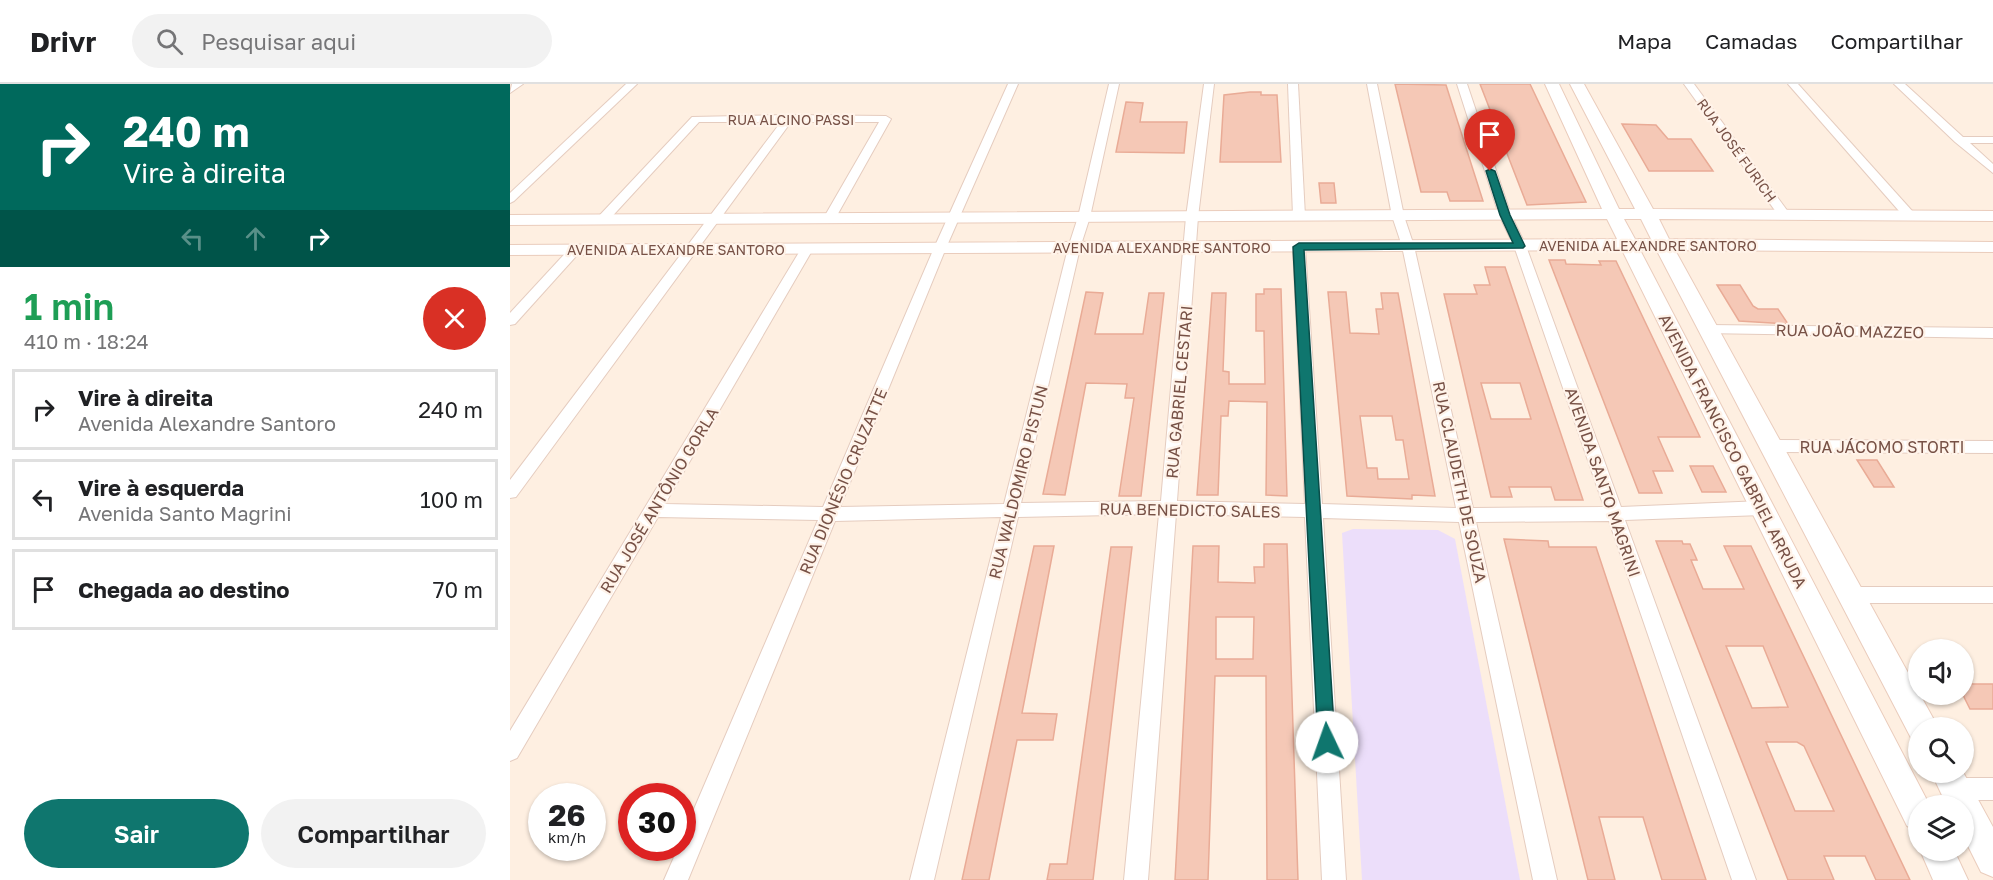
<!DOCTYPE html>
<html lang="pt">
<head>
<meta charset="utf-8">
<style>
	:root { --surface:#fff; --page:#f2f2f2; --text:#202124; --muted:#757577; --line:#e0e0e0; --accent:#0f766e }
	body { margin:0; font-family:"Golos Text",sans-serif; background:var(--page); color:var(--text); height:100vh; display:flex; flex-direction:column; font-size:22px; white-space:nowrap }
	* { box-sizing:border-box; margin:0 }
	p { font-size:20px; color:var(--muted) }
	.icon { flex:none; width:33px; height:33px; fill:none; stroke:currentColor; stroke-width:2; stroke-linecap:round; stroke-linejoin:round }
	.map { position:relative; flex:1; overflow:hidden }
	.drawer { display:flex; flex-direction:column; background:var(--surface); width:510px }
	.drawer>* { flex:none }
	.hud { background:#00695c; color:#fff; overflow:hidden }
	.fabs { position:absolute; left:1398px; top:555px; display:grid; gap:12px }
	.fabs a { display:grid; place-items:center; width:66px; height:66px; border-radius:50%; background:var(--surface); box-shadow:0 2px 4px #0004; font-size:30px }
	.speed { position:absolute; left:18px; top:699px; display:flex; gap:12px; font-size:30px; font-weight:700; text-align:center }
	.speed>* { display:grid; place-content:center; width:78px; height:78px; border-radius:50%; background:var(--surface); box-shadow:0 2px 4px #0004; line-height:1 }
	.speed small { font-size:15px; font-weight:400 }
	.speed .limit { border:9px solid #d22; background:#fff; color:#111 }
	.pin { position:absolute; display:grid; place-items:center; width:51px; height:51px; color:#fff; margin:-62px -26px; border-radius:50% 50% 50% 0; rotate:-45deg; box-shadow:0 0 6px #0007 }
	.pin .icon { rotate:45deg }
	.me { position:absolute; width:66px; margin:-33px; rotate:357deg; stroke-linejoin:round; filter:drop-shadow(0 0 4px #0008) }
	.turn { display:flex; align-items:center; gap:21px; height:126px; padding:0 24px; font-size:27px }
	.turn .icon { width:78px; height:78px; stroke-width:2.5 }
	.turn b { display:block; font-size:42px; line-height:51px }
	.lanes { display:flex; align-items:center; height:57px; padding:0 24px; background:#0003; justify-content:center; gap:30px; direction:ltr }
	.lanes .off { opacity:.35 }
	.round { display:grid; place-items:center; flex:none; width:63px; height:63px; border-radius:32px; background:var(--page) }
	.overview { display:flex; align-items:center; justify-content:space-between; height:102px; padding:0 24px }
	h1 { font-size:36px; font-weight:600; line-height:45px; color:#1e9e55 }
	.action { display:flex; gap:12px; margin-top:auto; padding:12px 24px }
	.action a { flex:1; height:69px; border-radius:36px; background:var(--accent); color:#fff; font-size:24px; font-weight:600; line-height:69px; text-align:center }
	.action a+a { background:var(--page); color:var(--text) }
	ul { padding:0; list-style:none }
	li { display:flex; align-items:center; gap:18px; height:81px; margin:0 12px 9px; padding:0 12px; border:3px solid var(--line); border-radius:0px }
	li div { flex:1 }
	li b { display:block; font-size:22px }
	li em { font-style:normal }
	header { display:flex; align-items:center; gap:36px; box-sizing:border-box; height:84px; padding:0 30px; background:var(--surface); border-bottom:2px solid var(--line) }
	header strong { font-size:28px }
	nav { display:flex; gap:33px; margin-inline-start:auto; font-size:21px }
	.search { width:420px; height:54px; background:var(--page); display:flex; align-items:center; gap:15px; box-sizing:border-box; padding:0 21px; border-radius:33px; color:var(--muted); font-size:22px }
	main { display:flex; flex:1; min-height:0 }
	.map>svg:first-child { display:block }
	.education { fill:#ecdefa }
	.building { fill:#f5c8b6; stroke:#e9ab96; stroke-width:1.5; fill-rule:evenodd }
	.lines { fill:none; stroke-linecap:round; stroke-linejoin:round }
	.street-casing { stroke:#e5ccbf; stroke-width:2 }
	.secondary-casing { stroke:#eaccbc; stroke-width:2 }
	.street { fill:#fff; fill-rule:evenodd }
	.secondary { fill:#fff; fill-rule:evenodd }
	.route { fill:#0f766e; stroke:#0a4d48; stroke-width:1.5 }
	.labels { text-anchor:middle; dominant-baseline:central; stroke-width:4.5; stroke-linejoin:round; paint-order:stroke }
	.far-street-label { font-size:14px; fill:#775146; stroke:#fff3e9 }
	.street-label { font-size:16px; fill:#775146; stroke:#fff3e9 }
</style>
</head>
<body>
<header>
<strong>Drivr</strong>
<div class="search"><svg class="icon" aria-label="search" viewBox="0 0 24 24"><circle cx="10" cy="10" r="6"/><path d="M15 15l6 6"/></svg>Pesquisar aqui</div>
<nav><a>Mapa</a><a>Camadas</a><a>Compartilhar</a></nav>
</header>
<main>
<section class="drawer">
<div class="hud">
<div class="turn"><svg class="icon" aria-label="right" viewBox="0 0 24 24"><path d="M7 20v-9h11M14 6l5 5-5 5"/></svg><div><b>240 m</b>Vire à direita</div></div>
<div class="lanes"><svg class="icon off" aria-label="left" viewBox="0 0 24 24"><path d="M17 20v-9H6M10 6l-5 5 5 5"/></svg><svg class="icon off" aria-label="ahead" viewBox="0 0 24 24"><path d="M12 20V5M6 11l6-6 6 6"/></svg><svg class="icon" aria-label="right" viewBox="0 0 24 24"><path d="M7 20v-9h11M14 6l5 5-5 5"/></svg></div>
</div>
<div class="overview"><div><h1>1 min</h1><p>410 m · 18:24</p></div><a class="round" style="background:#d93025;color:#fff"><svg class="icon" aria-label="close" viewBox="0 0 24 24"><path d="M6 6l12 12M18 6L6 18"/></svg></a></div>
<ul>
<li><svg class="icon" aria-label="right" viewBox="0 0 24 24"><path d="M7 20v-9h11M14 6l5 5-5 5"/></svg><div><b>Vire à direita</b><p>Avenida Alexandre Santoro</p></div><em>240 m</em></li>
<li><svg class="icon" aria-label="left" viewBox="0 0 24 24"><path d="M17 20v-9H6M10 6l-5 5 5 5"/></svg><div><b>Vire à esquerda</b><p>Avenida Santo Magrini</p></div><em>100 m</em></li>
<li><svg class="icon" aria-label="arrive" viewBox="0 0 24 24"><path d="M6 21V4h12l-3 4 3 4H6"/></svg><div><b>Chegada ao destino</b></div><em>70 m</em></li>
</ul>
<div class="action"><a>Sair</a><a>Compartilhar</a></div>
</section>
<div class="map">
<svg width="1483" height="796" viewBox="0 0 1483 796">
	<rect width="100%" height="100%" fill="#feefe1"/>
	<polygon class="education" points="843,445 928,446 945,455 1010,796 852,796 832,449"/>
	<g class="building">
		<polygon points="885,0 936,1 973,117 940,117 937,108 911,108"/>
		<polygon points="970,0 1020,0 1076,118 1017,121"/>
		<polygon points="740,8 751,8 751,11 767,11 771,78 710,78 714,11"/>
		<polygon points="616,18 633,19 630,38 677,38 674,69 606,68"/>
		<polygon points="1112,40 1146,41 1158,55 1181,55 1203,87 1139,87"/>
		<polygon points="809,99 824,99 826,119 811,119"/>
		<polygon points="1039,176 1055,176 1056,180 1091,181 1089,177 1106,177 1190,353 1148,353 1163,387 1143,387 1152,409 1129,409"/>
		<path d="M975,183H995L1073,416H1045L1041,403H999L1002,413H981L934,210H967L964,201H980ZM971,299H1010L1021,335H981Z"/>
		<polygon points="1207,201 1230,201 1243,222 1248,225 1268,225 1278,240 1229,237"/>
		<polygon points="754,205 771,205 777,412 756,411 757,318 719,317 718,332 711,332 708,411 687,411 702,209 716,209 713,287 719,288 719,300 755,300 754,247 746,247 746,210 754,210"/>
		<polygon points="576,208 593,209 585,250 633,250 639,209 654,209 631,412 609,412 624,314 615,314 617,300 576,299 555,411 533,410"/>
		<path d="M818,208H836L840,249L869,250L866,225H873L871,209H888L925,412L902,411V415L837,412ZM850,332H882L886,356H893L899,395H868L867,384H857Z"/>
		<polygon points="1347,376 1367,376 1384,403 1364,403"/>
		<polygon points="1180,382 1203,382 1216,408 1192,408"/>
		<polygon points="994,455 1038,457 1039,463 1086,463 1196,796 1152,796 1133,733 1089,733 1105,796 1078,796"/>
		<path d="M1146,457H1172L1173,460H1180L1187,476H1181L1193,505H1234L1214,462H1241L1400,796H1366L1355,772H1314L1324,796H1278ZM1216,562H1253L1278,623L1242,624ZM1256,658H1287L1294,662L1324,727H1285Z"/>
		<path d="M754,460H777L788,796H757L756,592H705L698,796H665L683,462H709L708,498L745,499L744,483H754ZM706,533H744L743,575H706Z"/>
		<polygon points="524,462 544,462 512,629 547,630 543,656 507,656 479,796 452,796"/>
		<polygon points="601,463 622,463 583,796 537,796 540,780 557,780"/>
		<polygon points="1454,600 1483,600 1483,625 1460,625 1454,613"/>
	</g>
	<g class="lines">
		<g class="street-casing">
			<g id="street">
				<polygon points="2,0 13,0 0,9"/>
				<polygon points="116,0 127,0 4,117 0,119 0,109"/>
				<polygon points="498,0 508,0 436,164 330,423 494,420 558,164 568,133 599,0 609,0 580,133 570,164 511,419 651,417 676,133 694,0 704,0 688,133 667,417 795,420 783,163 789,159 795,163 812,420 946,424 892,162 882,132 857,0 867,0 894,132 904,162 963,424 1094,423 1004,162 989,131 947,0 957,0 1001,131 1016,162 1111,423 1252,417 1258,419 1260,424 1258,429 1252,431 1115,436 1246,796 1222,796 1099,437 966,438 1047,796 1023,796 949,438 813,434 836,796 812,796 795,433 666,430 638,796 614,796 649,430 508,433 424,796 400,796 491,433 325,437 178,796 154,796 168,764 172,764 172,753 308,436 148,433 7,674 0,677 0,647 291,165 297,161 303,165 155,420 313,423 424,164"/>
				<polygon points="778,0 788,0 795,132 789,136 783,132"/>
				<polygon points="1174,0 1184,0 1279,129 1279,135 1271,135"/>
				<polygon points="1278,0 1288,0 1404,129 1404,135 1396,135"/>
				<polygon points="1384,0 1395,0 1453,53 1483,53 1483,59 1460,59 1483,80 1483,89 1445,58"/>
				<polygon points="279,31 376,32 381,35 325,135 319,139 313,135 369,38 281,38 6,413 0,414 0,396 271,38 189,38 96,139 88,139 88,133 182,33"/>
				<polygon points="65,162 71,166 69,169 5,240 0,241 0,229 61,163"/>
				<polygon points="1197,241 1483,244 1483,254 1192,249 1190,246"/>
				<polygon points="1260,356 1483,357 1483,369 1260,368 1252,362"/>
				<polygon points="1340,503 1483,503 1483,519 1340,519 1333,517 1331,511 1333,505"/>
				<polygon points="1445,694 1483,694 1483,716 1445,716 1437,713 1434,705 1437,697"/>
			</g>
		</g>
		<g class="secondary-casing">
			<g id="secondary">
				<path d="M1035,0H1049L1109,125H1125L1060,0H1074L1143,125L1483,127V137L1149,135L1159,155L1483,158V168L1165,166L1423,634L1427,644H1408V657L1401,654L1146,165L1130,166L1419,720L1408,722V747L1397,742L1112,166L0,171V161L1107,155L1097,135L0,141V131L1092,125ZM1114,135H1131L1141,155H1125Z"/>
				<polygon points="1421,688 1453,688 1483,743 1483,793 1471,788 1454,754 1454,722 1437,722"/>
				<polygon points="1410,766 1444,766 1458,796 1423,796"/>
			</g>
		</g>
		<use href="#street" class="street"/>
		<use href="#secondary" class="secondary"/>
	</g>
	<polygon class="route" points="980,85 985,87 1000,131 1015,162 1013,164 794,166 825,658 823,664 817,666 811,664 808,658 783,163 789,159 1003,159 990,131 976,87"/>
	<g class="labels">
		<g class="far-street-label">
			<text x="281" y="35">RUA ALCINO PASSI</text>
			<text transform="translate(1227 66) rotate(54)">RUA JOSÉ FURICH</text>
			<text x="1138" y="161">AVENIDA ALEXANDRE SANTORO</text>
			<text x="652" y="163">AVENIDA ALEXANDRE SANTORO</text>
			<text x="166" y="165">AVENIDA ALEXANDRE SANTORO</text>
		</g>
		<g class="street-label">
			<text transform="translate(1340 247) rotate(1)">RUA JOÃO MAZZEO</text>
			<text transform="translate(669 308) rotate(-85)">RUA GABRIEL CESTARI</text>
			<text x="1372" y="363">RUA JÁCOMO STORTI</text>
			<text transform="translate(1223 367) rotate(63)">AVENIDA FRANCISCO GABRIEL ARRUDA</text>
			<text transform="translate(333 397) rotate(-67)">RUA DIONÉSIO CRUZATTE</text>
			<text transform="translate(508 398) rotate(-76)">RUA WALDOMIRO PISTUN</text>
			<text transform="translate(950 398) rotate(78)">RUA CLAUDETH DE SOUZA</text>
			<text transform="translate(1093 398) rotate(71)">AVENIDA SANTO MAGRINI</text>
			<text transform="translate(149 416) rotate(-59)">RUA JOSÉ ANTÔNIO GORLA</text>
			<text transform="translate(680 426) rotate(1)">RUA BENEDICTO SALES</text>
		</g>
	</g>
</svg>
<div class="fabs">
<a><svg class="icon" aria-label="sound" viewBox="0 0 24 24"><path d="M4 9h4l5-4v14l-5-4H4zM17 9q2 3 0 6"/></svg></a>
<a><svg class="icon" aria-label="search" viewBox="0 0 24 24"><circle cx="10" cy="10" r="6"/><path d="M15 15l6 6"/></svg></a>
<a><svg class="icon" aria-label="layers" viewBox="0 0 24 24"><path d="M12 4l9 5-9 5-9-5zM3 14l9 5 9-5"/></svg></a>
</div>
<div class="speed"><div>26<small>km/h</small></div><div class="limit">30</div></div>
<div class="pin" style="left:980px;top:87px;background:#d93025"><svg class="icon" aria-label="arrive" viewBox="0 0 24 24"><path d="M6 21V4h12l-3 4 3 4H6"/></svg></div>
<svg class="me" style="left:817px;top:658px" viewBox="-20 -20 40 40"><circle r="19" fill="#fff"/><path d="M0-13L10 11 0 6-10 11z" fill="#0f766e"/></svg>
</div>
</main>
</body>
</html>
